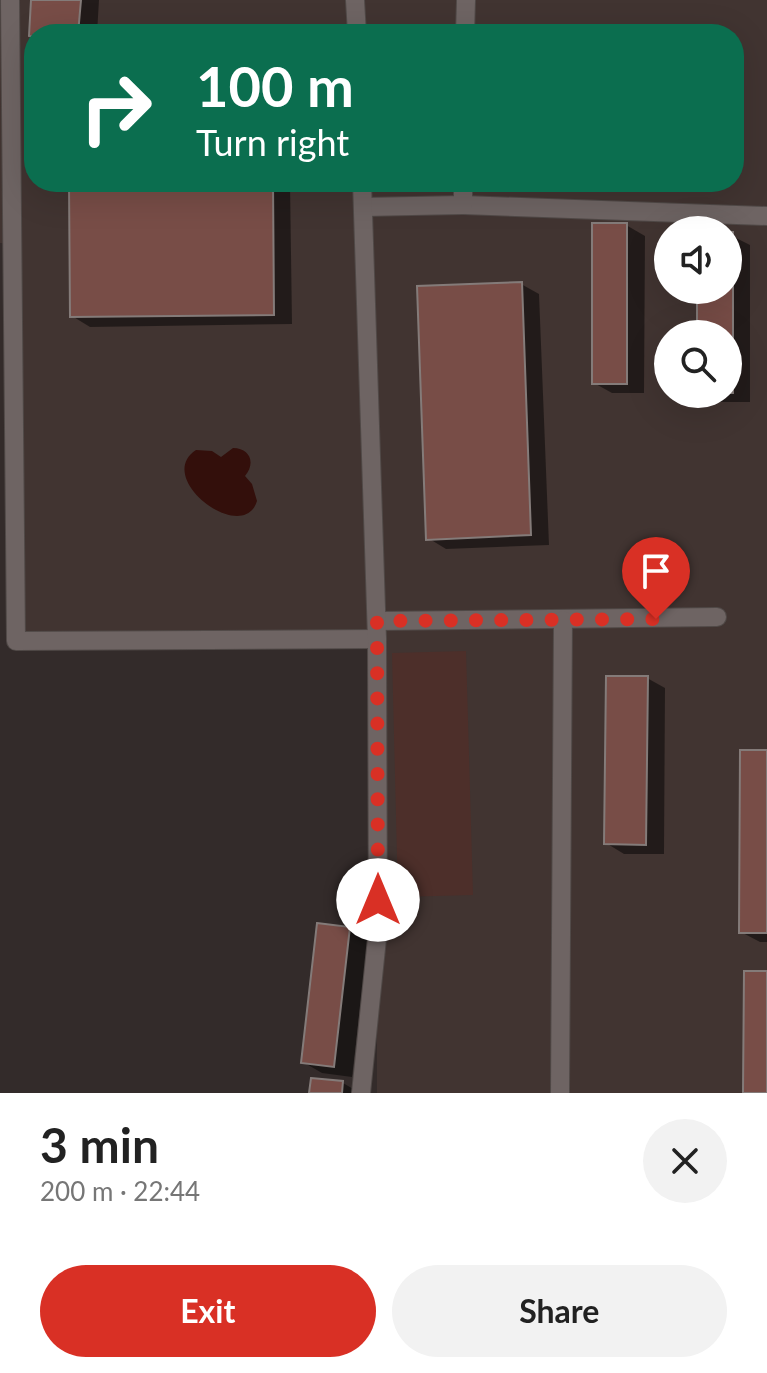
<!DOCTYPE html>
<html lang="en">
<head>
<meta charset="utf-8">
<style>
	:root { --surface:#fff; --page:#f2f2f2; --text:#222; --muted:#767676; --accent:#d93025 }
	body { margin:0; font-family:Lato,sans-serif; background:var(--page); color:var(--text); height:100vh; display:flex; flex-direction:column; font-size:30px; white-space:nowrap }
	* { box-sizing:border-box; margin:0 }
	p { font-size:26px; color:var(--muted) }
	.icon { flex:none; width:44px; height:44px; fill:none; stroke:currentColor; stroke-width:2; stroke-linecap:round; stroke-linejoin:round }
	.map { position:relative; height:1093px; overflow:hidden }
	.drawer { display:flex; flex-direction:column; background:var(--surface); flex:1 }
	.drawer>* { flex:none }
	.banner { position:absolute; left:24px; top:24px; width:720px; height:168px; border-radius:32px; box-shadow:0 8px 32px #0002; background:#0b6e4f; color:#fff; overflow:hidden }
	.tools { position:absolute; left:654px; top:216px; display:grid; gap:16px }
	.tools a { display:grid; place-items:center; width:88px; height:88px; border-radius:50%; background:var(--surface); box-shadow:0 8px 32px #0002; font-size:40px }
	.pin { position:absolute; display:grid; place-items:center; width:68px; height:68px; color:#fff; margin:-82px -34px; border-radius:50% 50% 50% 0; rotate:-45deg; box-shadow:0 0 8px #0007 }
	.pin .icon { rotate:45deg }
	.me { position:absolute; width:88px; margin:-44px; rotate:0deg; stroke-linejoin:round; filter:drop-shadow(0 0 6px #0008) }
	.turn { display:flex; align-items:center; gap:28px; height:168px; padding:0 40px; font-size:36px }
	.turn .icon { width:104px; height:104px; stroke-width:2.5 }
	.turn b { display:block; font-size:56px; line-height:68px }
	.round { display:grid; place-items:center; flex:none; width:84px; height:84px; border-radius:42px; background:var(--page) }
	.summary { display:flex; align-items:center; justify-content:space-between; height:136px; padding:0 40px }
	h1 { font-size:48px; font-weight:700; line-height:60px }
	.primary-button { display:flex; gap:16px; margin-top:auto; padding:16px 40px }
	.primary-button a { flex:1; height:92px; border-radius:48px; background:var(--accent); color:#fff; font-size:32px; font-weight:700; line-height:92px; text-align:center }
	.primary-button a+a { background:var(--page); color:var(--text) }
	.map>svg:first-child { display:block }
	.built { fill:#413431; fill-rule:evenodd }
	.green { fill:#4d2f2a }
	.water { fill:#330f0b }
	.shadow { fill:#0007 }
	.building { fill:#784d47; stroke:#847b79; stroke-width:2 }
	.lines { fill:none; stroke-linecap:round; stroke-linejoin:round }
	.minor-casing { stroke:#504947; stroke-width:20 }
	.minor { stroke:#6e6463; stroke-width:18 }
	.route { stroke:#d93025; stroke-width:14; stroke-dasharray:0 25.2 }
</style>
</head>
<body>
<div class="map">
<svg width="767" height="1093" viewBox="0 0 767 1093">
	<rect width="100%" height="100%" fill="#332b2a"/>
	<path class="built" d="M0,0H767V1093H377V639L16,641L12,244L0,243ZM34,34H734V182H34ZM668,230H728V290H668ZM668,334H728V394H668Z"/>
	<polygon class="green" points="466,651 473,895 398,897 392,653"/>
	<path class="water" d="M233,448C250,448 256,463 245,476L252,484L257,501C243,546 153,478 196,450L212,451L221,457Z"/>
	<g class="shadow">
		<polygon points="33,0 99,0 97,34 34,34 34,37"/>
		<polygon points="71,182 290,182 292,324 90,327 72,316"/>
		<polygon points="626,225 645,236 644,393 612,393 594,383"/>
		<polygon points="728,234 750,245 750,402 718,402 703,394 728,394 728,334 699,334 699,290 728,290"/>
		<polygon points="521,284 539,294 549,545 446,549 428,538"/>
		<polygon points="647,678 665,688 664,854 624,854 606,843"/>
		<polygon points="767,752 767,942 760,942 741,932"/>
		<polygon points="350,929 368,940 352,1077 322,1073 303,1062"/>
		<polygon points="343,1083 360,1093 311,1093"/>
	</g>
	<g class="building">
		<polygon points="31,0 81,0 78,34 34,34 34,37 29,36"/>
		<polygon points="69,182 273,182 274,315 70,317"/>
		<rect x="592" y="223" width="35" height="161"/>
		<polygon points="728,232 733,232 733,393 728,393 728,334 697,334 697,290 728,290"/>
		<polygon points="522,282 531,535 426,540 417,286"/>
		<polygon points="606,676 648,676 646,845 604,844"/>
		<polygon points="740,750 767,750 767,933 739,933"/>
		<polygon points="317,923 350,927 334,1067 301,1063"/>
		<polygon points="744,971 767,971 767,1093 743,1093"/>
		<polygon points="311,1078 343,1081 342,1093 309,1093"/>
	</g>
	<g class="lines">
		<g class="minor-casing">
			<g id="minor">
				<polyline points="10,0 16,641 377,639"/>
				<polyline points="355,0 357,34"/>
				<polyline points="465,34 466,0"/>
				<polyline points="463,205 767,216"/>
				<polyline points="363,207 463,205 463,182"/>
				<polyline points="377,621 717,617"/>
				<polyline points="361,1093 378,929 377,639 362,182"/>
				<polyline points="560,1093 563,620"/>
			</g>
		</g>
		<use href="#minor" class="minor"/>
	</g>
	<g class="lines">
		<polyline class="route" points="378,900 377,621 656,619"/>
	</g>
</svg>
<div class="tools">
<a><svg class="icon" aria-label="sound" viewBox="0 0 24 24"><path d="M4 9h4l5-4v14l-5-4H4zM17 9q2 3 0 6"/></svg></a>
<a><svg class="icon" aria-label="search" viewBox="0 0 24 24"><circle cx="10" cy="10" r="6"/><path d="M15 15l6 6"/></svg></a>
</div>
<div class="pin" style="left:656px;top:619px;background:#d93025"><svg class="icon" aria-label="arrive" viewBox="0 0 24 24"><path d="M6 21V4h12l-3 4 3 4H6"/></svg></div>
<svg class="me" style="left:378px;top:900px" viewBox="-20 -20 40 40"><circle r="19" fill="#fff"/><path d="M0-13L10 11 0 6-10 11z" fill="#d93025"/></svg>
<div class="banner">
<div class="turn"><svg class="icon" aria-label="right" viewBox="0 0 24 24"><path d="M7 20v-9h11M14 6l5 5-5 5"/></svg><div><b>100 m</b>Turn right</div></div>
</div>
</div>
<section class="drawer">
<div class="summary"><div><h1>3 min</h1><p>200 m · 22:44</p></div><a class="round"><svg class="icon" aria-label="close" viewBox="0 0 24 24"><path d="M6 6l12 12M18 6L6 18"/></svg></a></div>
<div class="primary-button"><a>Exit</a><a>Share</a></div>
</section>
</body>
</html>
